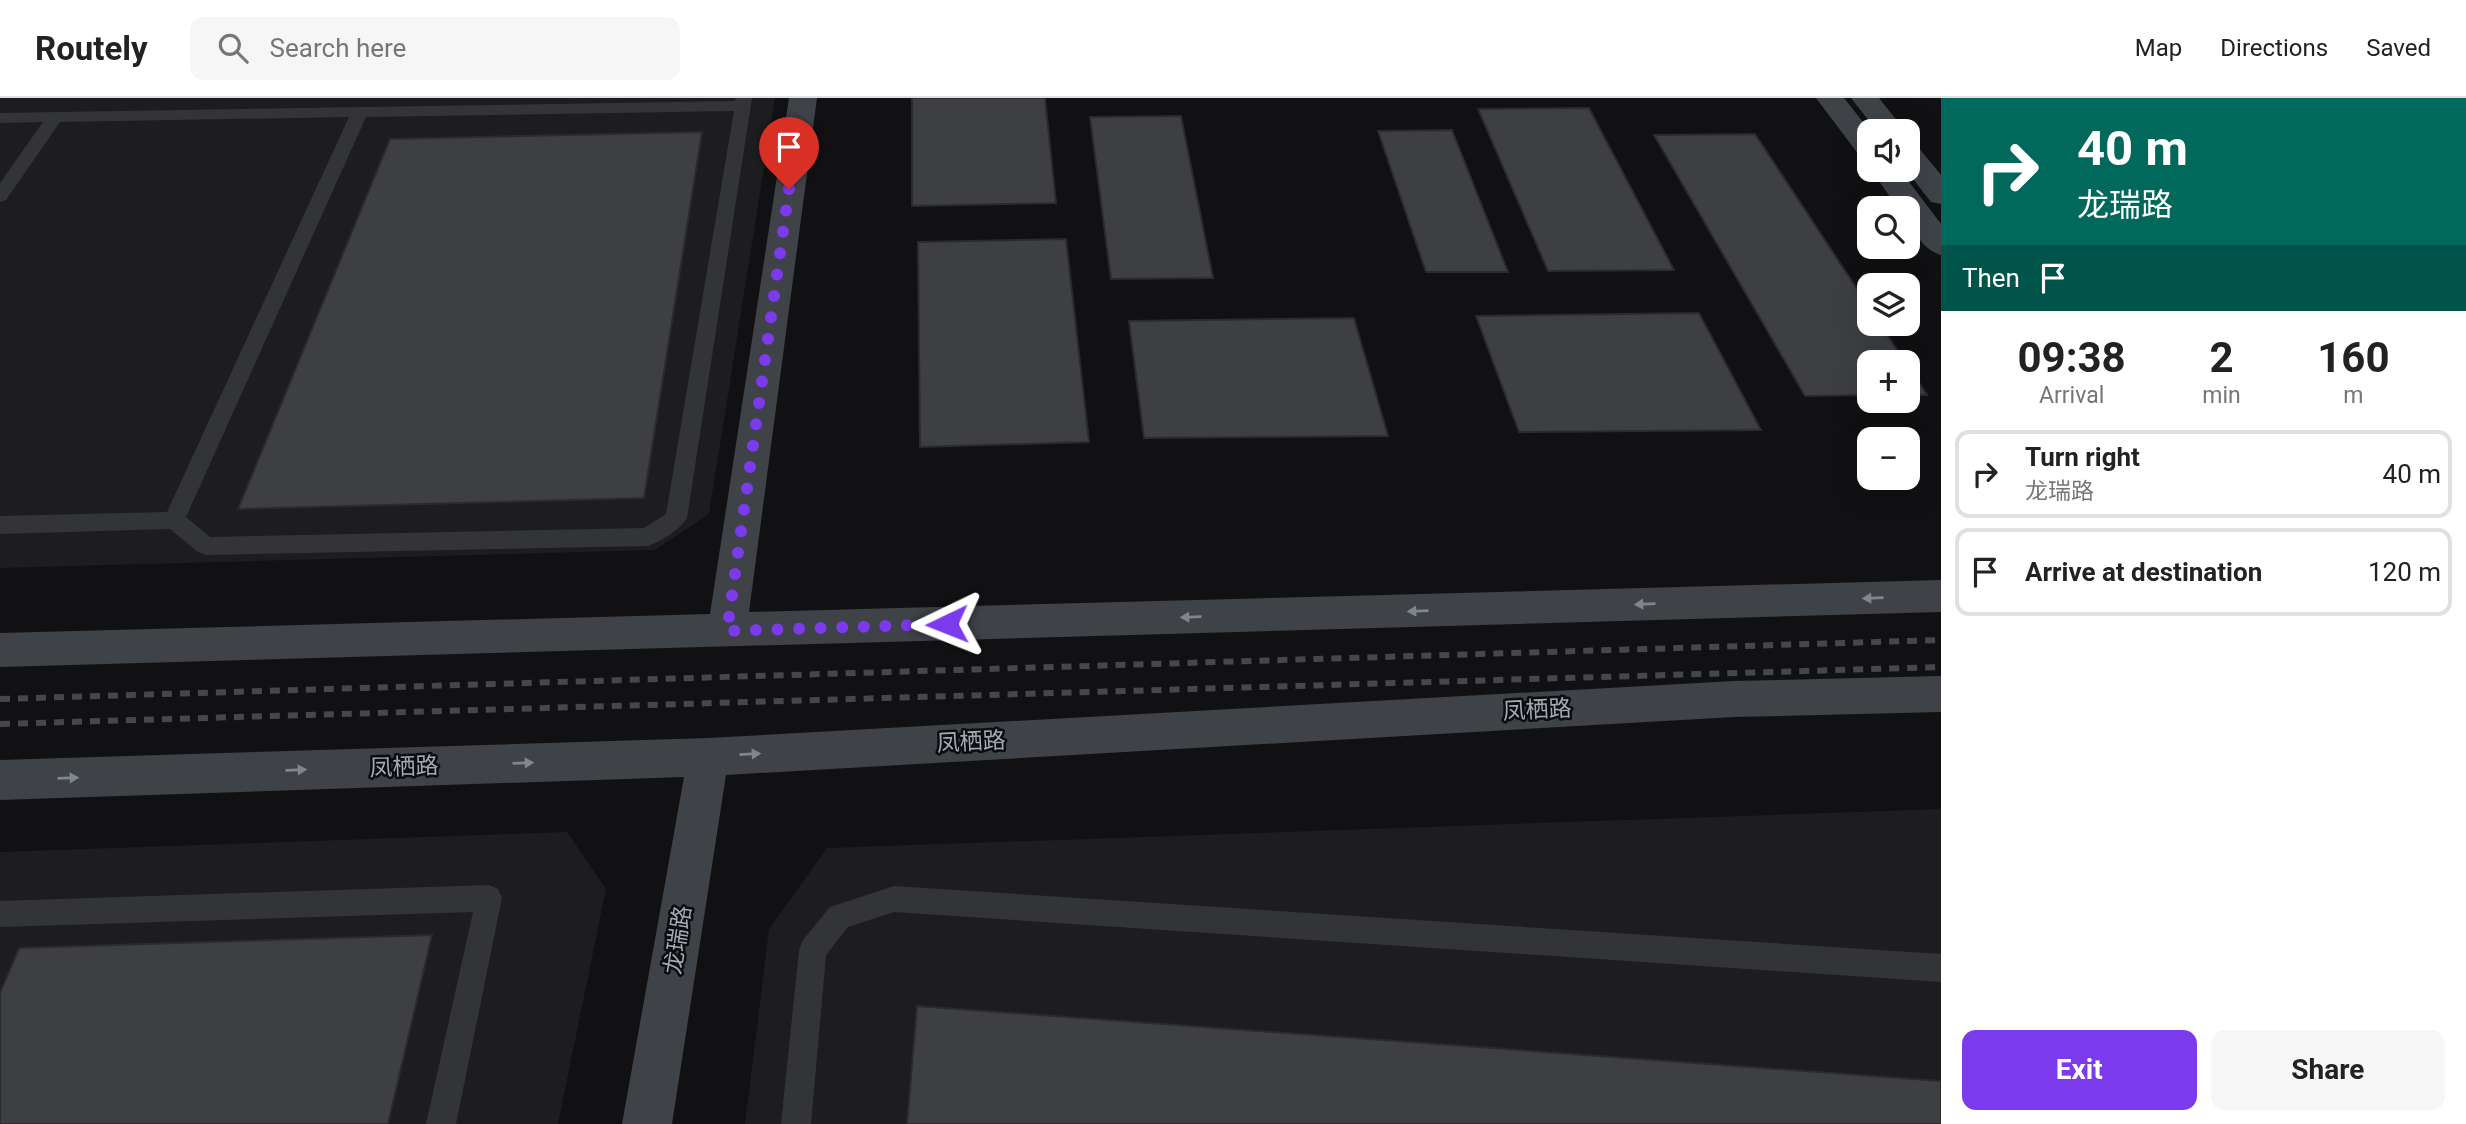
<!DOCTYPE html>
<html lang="en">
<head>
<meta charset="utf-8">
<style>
	:root { --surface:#fff; --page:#f6f6f6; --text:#222; --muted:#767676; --line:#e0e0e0; --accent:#7c3aed }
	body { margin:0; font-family:Roboto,"Noto Sans SC",sans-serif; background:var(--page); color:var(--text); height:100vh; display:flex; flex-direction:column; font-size:26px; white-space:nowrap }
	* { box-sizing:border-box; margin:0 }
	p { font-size:23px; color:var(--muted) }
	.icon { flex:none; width:38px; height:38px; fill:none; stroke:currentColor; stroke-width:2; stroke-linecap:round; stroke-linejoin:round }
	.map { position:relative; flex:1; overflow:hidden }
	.drawer { display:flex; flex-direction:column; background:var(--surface); width:525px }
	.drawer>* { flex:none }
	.top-card { background:#00695c; color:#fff; overflow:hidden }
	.buttons { position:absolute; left:1857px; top:21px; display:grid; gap:14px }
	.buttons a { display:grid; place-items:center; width:63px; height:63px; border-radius:14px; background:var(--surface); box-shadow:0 7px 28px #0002; font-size:35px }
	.pin { position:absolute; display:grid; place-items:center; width:60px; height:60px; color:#fff; margin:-72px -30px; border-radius:50% 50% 50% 0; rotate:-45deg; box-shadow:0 0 7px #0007 }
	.pin .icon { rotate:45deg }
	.me { position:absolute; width:77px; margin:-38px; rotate:268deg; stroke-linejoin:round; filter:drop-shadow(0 0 5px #0008) }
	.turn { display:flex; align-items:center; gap:24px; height:147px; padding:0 21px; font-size:32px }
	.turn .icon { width:91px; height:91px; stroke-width:2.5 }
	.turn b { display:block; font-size:49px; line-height:60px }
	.then { display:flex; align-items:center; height:66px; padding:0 21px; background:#0003; gap:14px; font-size:26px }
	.eta { display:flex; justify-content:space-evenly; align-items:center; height:119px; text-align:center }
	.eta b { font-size:42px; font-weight:700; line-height:49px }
	.cta { display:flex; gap:14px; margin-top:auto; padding:14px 21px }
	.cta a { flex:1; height:80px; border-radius:14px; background:var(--accent); color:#fff; font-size:28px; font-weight:700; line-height:80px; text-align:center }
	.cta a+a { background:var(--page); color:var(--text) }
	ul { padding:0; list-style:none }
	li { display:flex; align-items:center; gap:21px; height:88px; margin:0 14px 10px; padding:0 7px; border:4px solid var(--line); border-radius:14px }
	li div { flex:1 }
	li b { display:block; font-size:26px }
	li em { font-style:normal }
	header { display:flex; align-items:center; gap:42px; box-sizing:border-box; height:98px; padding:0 35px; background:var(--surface); border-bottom:2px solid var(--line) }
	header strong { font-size:33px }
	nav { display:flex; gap:38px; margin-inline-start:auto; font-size:24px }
	.search { width:490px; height:63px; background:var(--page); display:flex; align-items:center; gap:18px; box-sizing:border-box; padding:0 24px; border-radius:14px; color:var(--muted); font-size:26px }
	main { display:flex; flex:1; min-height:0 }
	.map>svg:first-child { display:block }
	.built { fill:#1d1d20 }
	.building { fill:#3d3f43; stroke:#2b2b2f; stroke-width:2 }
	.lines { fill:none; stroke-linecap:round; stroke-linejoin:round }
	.lane { fill:#323438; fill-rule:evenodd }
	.secondary { fill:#3f4348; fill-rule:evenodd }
	.rail { stroke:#44484d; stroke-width:6; stroke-dasharray:10 8; stroke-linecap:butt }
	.oneway { fill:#7f868f }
	.route { stroke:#7c3aed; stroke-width:12; stroke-dasharray:0 21.6 }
	.labels { text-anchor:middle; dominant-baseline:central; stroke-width:5; stroke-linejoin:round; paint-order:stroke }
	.street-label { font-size:23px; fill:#a1aab5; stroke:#0c0c0e }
</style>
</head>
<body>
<header>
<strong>Routely</strong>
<div class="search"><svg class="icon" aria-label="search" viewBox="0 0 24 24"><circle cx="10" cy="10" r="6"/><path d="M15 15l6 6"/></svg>Search here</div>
<nav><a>Map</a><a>Directions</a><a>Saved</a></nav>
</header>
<main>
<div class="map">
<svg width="1941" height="1026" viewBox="0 0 1941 1026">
	<rect width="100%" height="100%" fill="#111113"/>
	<g class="built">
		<polygon points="0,0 775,0 709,416 655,452 0,470"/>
		<polygon points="1941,711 1941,1026 745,1026 769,831 827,750"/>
		<polygon points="567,734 606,791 558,1026 0,1026 0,754"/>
	</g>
	<g class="building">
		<polygon points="912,0 1045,0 1056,105 912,108"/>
		<polygon points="1589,10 1674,172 1548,173 1478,11"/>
		<polygon points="1181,18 1213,180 1111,181 1090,19"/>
		<polygon points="1452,32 1508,174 1426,174 1378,33"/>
		<polygon points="702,34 644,400 238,411 390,41"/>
		<polygon points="1755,36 1869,209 1869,226 1880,226 1905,264 1869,264 1869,297 1805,298 1654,37"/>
		<polygon points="1066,141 1089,344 920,349 918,144"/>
		<polygon points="1699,215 1761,332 1519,334 1476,218"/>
		<polygon points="1354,220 1388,338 1144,340 1129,223"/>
		<polygon points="1908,267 1927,297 1908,297"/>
		<polygon points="432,837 388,1026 0,1026 0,895 19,850"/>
		<polygon points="917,908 1941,983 1941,1026 907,1026"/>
	</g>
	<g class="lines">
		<g class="lane">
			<path d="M736,0H752L687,420C680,432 661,443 648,448L206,457L198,454L170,431L0,436V418L167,414L349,19L60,24L6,102L0,104V85L43,24L0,25V15L735,3ZM734,13L666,416L644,430L210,439L186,419L366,19Z"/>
			<polygon points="489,787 498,791 502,800 456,1026 426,1026 473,814 0,829 0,803"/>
			<polygon points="894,788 1941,856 1941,884 894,814 848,829 826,857 811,1026 781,1026 799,852 803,842 830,809"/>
		</g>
		<g class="secondary">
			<polygon points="789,0 817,0 749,514 1941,482 1941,514 0,569 0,535 710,516"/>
			<polygon points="1816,0 1844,0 1870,33 1869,60 1859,57"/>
			<polygon points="1851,0 1879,0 1905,33 1877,33"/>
			<polygon points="1908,46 1918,49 1941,77 1941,106 1931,104 1906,72"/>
			<path d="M1871,72H1900L1941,126V157C1923,152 1908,129 1908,110H1898Z"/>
			<polygon points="1941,578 1941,614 1734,619 726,677 672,1026 622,1026 684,679 0,702 0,662 708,640 1734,583"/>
		</g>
		<g class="rail">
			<polyline points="0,601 1941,542"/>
			<polyline points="0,626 1941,569"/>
		</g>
	</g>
	<defs><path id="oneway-solid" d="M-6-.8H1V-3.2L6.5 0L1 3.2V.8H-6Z" transform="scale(1.75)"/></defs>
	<g class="oneway">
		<use href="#oneway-solid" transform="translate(1873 500) rotate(178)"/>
		<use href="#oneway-solid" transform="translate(1645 506) rotate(178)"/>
		<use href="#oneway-solid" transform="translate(1418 513) rotate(178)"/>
		<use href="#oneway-solid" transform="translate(1191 519) rotate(178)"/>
		<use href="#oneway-solid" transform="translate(750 656) rotate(-3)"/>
		<use href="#oneway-solid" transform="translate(523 665) rotate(-2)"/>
		<use href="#oneway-solid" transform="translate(296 672) rotate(-2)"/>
		<use href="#oneway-solid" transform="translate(68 680) rotate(-2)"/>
	</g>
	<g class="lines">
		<polyline class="route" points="789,91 727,533 947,526"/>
	</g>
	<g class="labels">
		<g class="street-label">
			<text transform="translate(1537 612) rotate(-3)">凤栖路</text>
			<text transform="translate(971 644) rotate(-3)">凤栖路</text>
			<text transform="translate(404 669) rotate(-2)">凤栖路</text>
			<text transform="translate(678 842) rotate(-81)">龙瑞路</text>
		</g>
	</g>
</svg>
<div class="buttons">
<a><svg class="icon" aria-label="sound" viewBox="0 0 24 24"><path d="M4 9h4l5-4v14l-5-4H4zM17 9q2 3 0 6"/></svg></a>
<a><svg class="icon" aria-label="search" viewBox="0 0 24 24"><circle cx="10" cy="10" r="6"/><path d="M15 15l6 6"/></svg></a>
<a><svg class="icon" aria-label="layers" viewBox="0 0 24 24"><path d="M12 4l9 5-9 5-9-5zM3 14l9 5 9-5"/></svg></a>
<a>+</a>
<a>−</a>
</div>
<div class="pin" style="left:789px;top:91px;background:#d93025"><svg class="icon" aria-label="arrive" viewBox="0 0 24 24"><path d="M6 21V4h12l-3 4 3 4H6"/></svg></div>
<svg class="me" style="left:947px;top:526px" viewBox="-20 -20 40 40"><path d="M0-17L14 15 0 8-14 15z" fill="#7c3aed" stroke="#fff" stroke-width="4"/></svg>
</div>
<section class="drawer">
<div class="top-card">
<div class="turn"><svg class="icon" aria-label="right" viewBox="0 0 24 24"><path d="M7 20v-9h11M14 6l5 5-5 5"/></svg><div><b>40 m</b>龙瑞路</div></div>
<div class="then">Then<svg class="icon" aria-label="arrive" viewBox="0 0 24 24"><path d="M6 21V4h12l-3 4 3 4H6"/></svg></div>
</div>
<div class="eta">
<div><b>09:38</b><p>Arrival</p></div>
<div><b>2</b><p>min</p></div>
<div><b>160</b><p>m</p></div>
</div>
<ul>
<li><svg class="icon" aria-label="right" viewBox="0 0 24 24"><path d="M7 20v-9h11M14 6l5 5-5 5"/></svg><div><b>Turn right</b><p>龙瑞路</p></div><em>40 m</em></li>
<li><svg class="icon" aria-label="arrive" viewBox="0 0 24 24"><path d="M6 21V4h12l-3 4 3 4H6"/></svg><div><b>Arrive at destination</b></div><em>120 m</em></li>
</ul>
<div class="cta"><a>Exit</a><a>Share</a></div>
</section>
</main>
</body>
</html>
